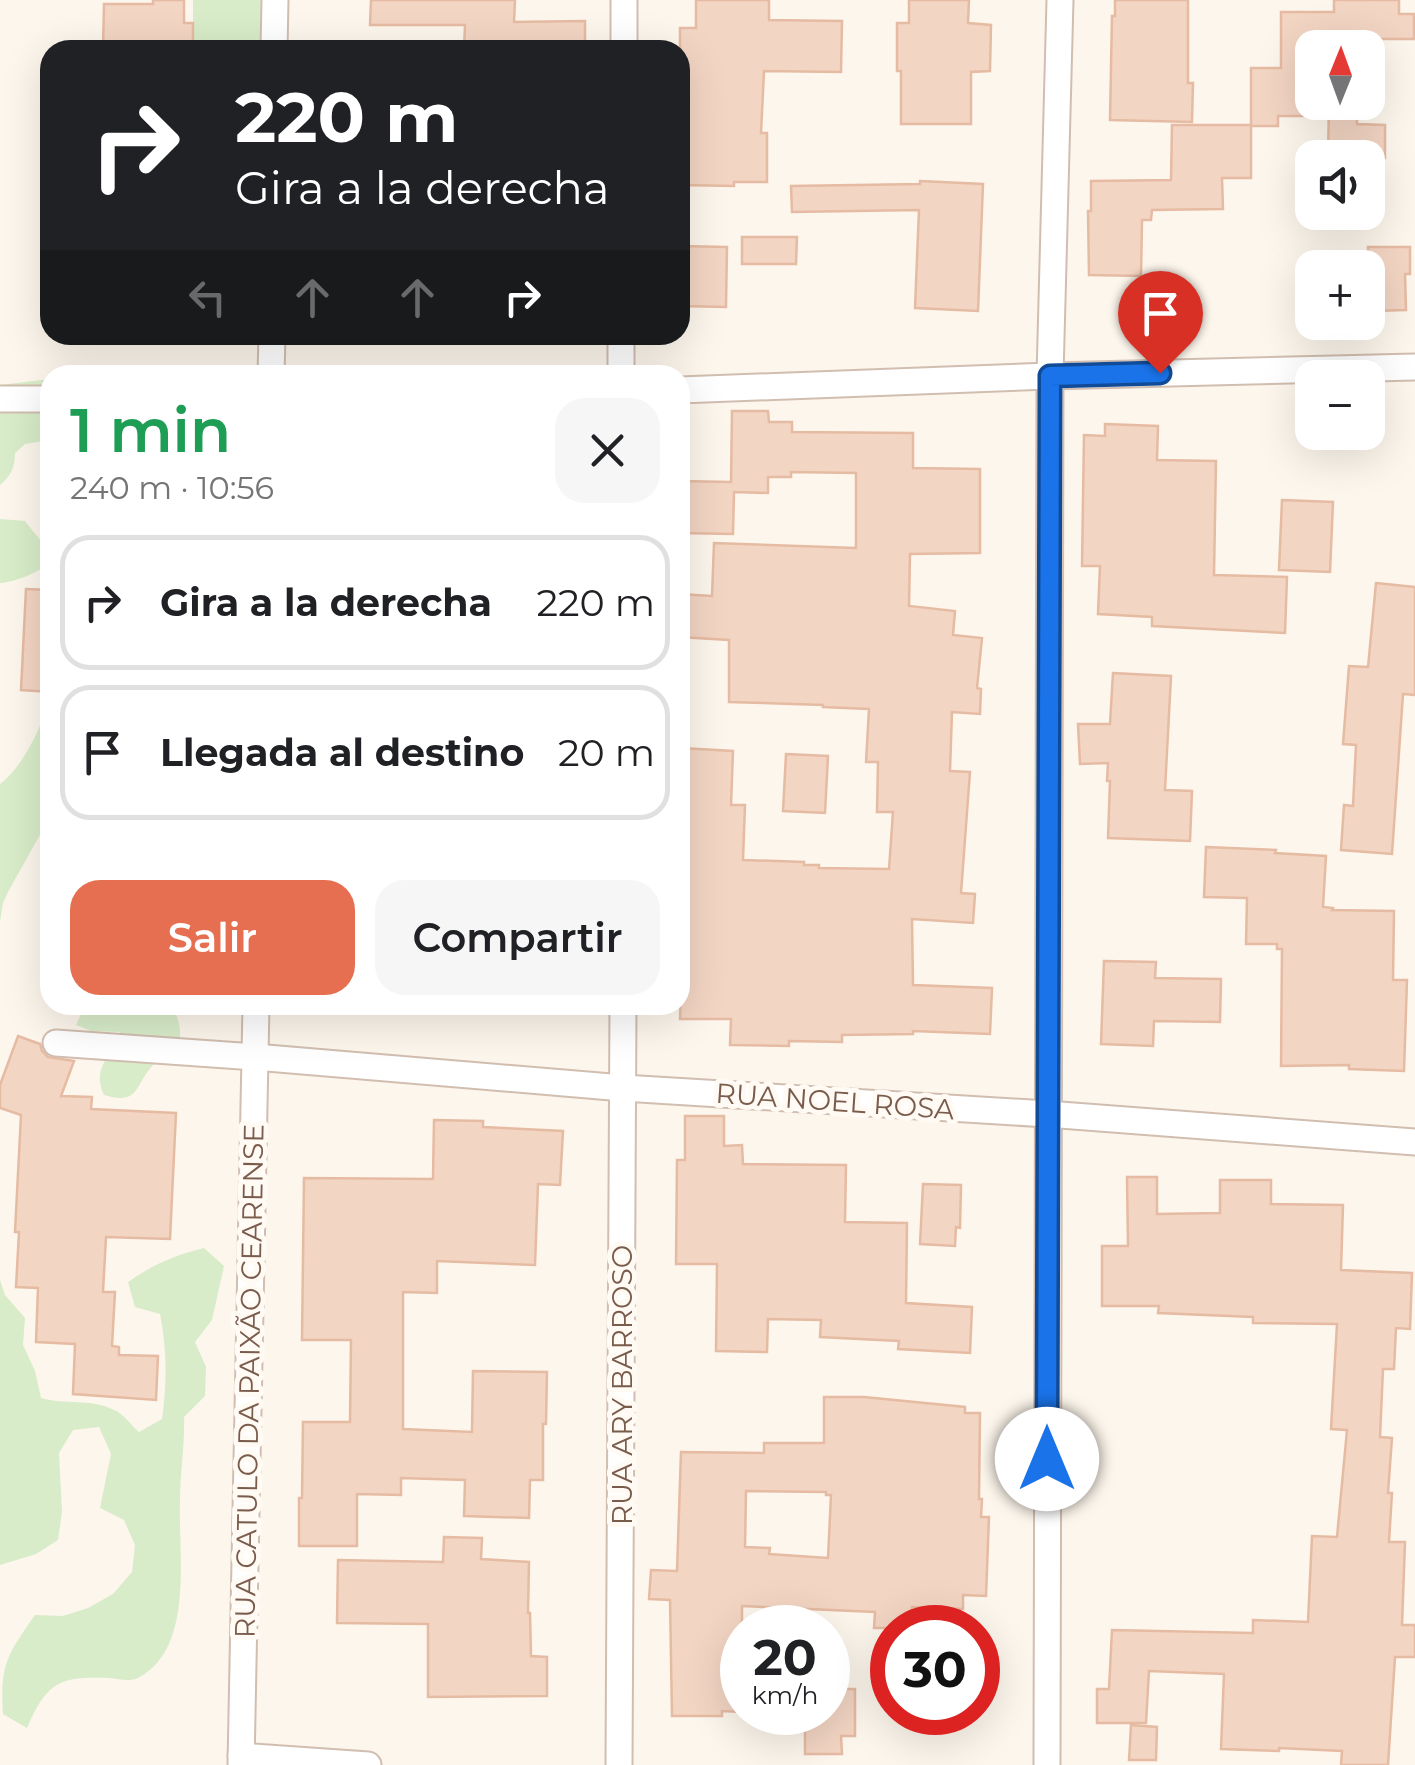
<!DOCTYPE html>
<html lang="es">
<head>
<meta charset="utf-8">
<style>
	:root { --surface:#fff; --page:#f6f6f6; --text:#202124; --muted:#757577; --line:#e0e0e0; --accent:#e76f51 }
	body { margin:0; font-family:Montserrat,sans-serif; background:var(--page); color:var(--text); height:100vh; display:flex; flex-direction:column; font-size:38px; white-space:nowrap }
	* { box-sizing:border-box; margin:0 }
	p { font-size:32px; color:var(--muted) }
	.icon { flex:none; width:55px; height:55px; fill:none; stroke:currentColor; stroke-width:2; stroke-linecap:round; stroke-linejoin:round }
	.map { position:relative; flex:1; overflow:hidden }
	.side { position:absolute; left:40px; top:365px; width:650px; height:650px; display:flex; flex-direction:column; background:var(--surface); border-radius:30px; box-shadow:0 10px 40px #0002 }
	.side>* { flex:none }
	.guide { position:absolute; left:40px; top:40px; width:650px; height:305px; border-radius:30px; box-shadow:0 10px 40px #0002; background:#202124; color:#fff; overflow:hidden }
	.needle { width:65px; rotate:1deg }
	.tools { position:absolute; left:1295px; top:30px; display:grid; gap:20px }
	.tools a { display:grid; place-items:center; width:90px; height:90px; border-radius:20px; background:var(--surface); box-shadow:0 10px 40px #0002; font-size:50px }
	.speed { position:absolute; left:720px; top:1605px; display:flex; gap:20px; font-size:50px; font-weight:700; text-align:center }
	.speed>* { display:grid; place-content:center; width:130px; height:130px; border-radius:50%; background:var(--surface); box-shadow:0 10px 40px #0002; line-height:1 }
	.speed small { font-size:25px; font-weight:400 }
	.speed .limit { border:15px solid #d22; background:#fff; color:#111 }
	.pin { position:absolute; display:grid; place-items:center; width:85px; height:85px; color:#fff; margin:-102px -42px; border-radius:50% 50% 50% 0; rotate:-45deg; box-shadow:0 0 10px #0007 }
	.pin .icon { rotate:45deg }
	.me { position:absolute; width:110px; margin:-55px; rotate:0deg; stroke-linejoin:round; filter:drop-shadow(0 0 8px #0008) }
	.turn { display:flex; align-items:center; gap:35px; height:210px; padding:0 30px; font-size:45px }
	.turn .icon { width:130px; height:130px; stroke-width:2.5 }
	.turn b { display:block; font-size:70px; line-height:85px }
	.lanes { display:flex; align-items:center; height:95px; padding:0 30px; background:#0003; justify-content:center; gap:50px; direction:ltr }
	.lanes .off { opacity:.35 }
	.round { display:grid; place-items:center; flex:none; width:105px; height:105px; border-radius:30px; background:var(--page) }
	.summary { display:flex; align-items:center; justify-content:space-between; height:170px; padding:0 30px }
	h1 { font-size:60px; font-weight:600; line-height:75px; color:#1e9e55 }
	.action { display:flex; gap:20px; margin-top:auto; padding:20px 30px }
	.action a { flex:1; height:115px; border-radius:30px; background:var(--accent); color:#fff; font-size:40px; font-weight:600; line-height:115px; text-align:center }
	.action a+a { background:var(--page); color:var(--text) }
	ul { padding:0; list-style:none }
	li { display:flex; align-items:center; gap:30px; height:135px; margin:0 20px 15px; padding:0 10px; border:5px solid var(--line); border-radius:30px }
	li div { flex:1 }
	li b { display:block; font-size:38px }
	li em { font-style:normal }
	.map>svg:first-child { display:block }
	.green { fill:#d8ecc9 }
	.building { fill:#f3d5c3; stroke:#e6bba3; stroke-width:2.5; fill-rule:evenodd }
	.lines { fill:none; stroke-linecap:round; stroke-linejoin:round }
	.minor-casing { stroke:#d1beb0; stroke-width:29 }
	.minor { stroke:#fff; stroke-width:25 }
	.route-casing { stroke:#114b97; stroke-width:25 }
	.route { stroke:#1a73e8; stroke-width:18 }
	.labels { text-anchor:middle; dominant-baseline:central; stroke-width:10; stroke-linejoin:round; paint-order:stroke }
	.street-label { font-size:28px; fill:#7a5c4d; stroke:#fffaf3 }
</style>
</head>
<body>
<div class="map">
<svg width="1415" height="1765" viewBox="0 0 1415 1765">
	<rect width="100%" height="100%" fill="#fdf6ec"/>
	<g class="green">
		<polygon points="193,0 265,0 263,50 196,50 193,43"/>
		<path d="M50,379V440L25,444L15,453C15,467 11,476 0,485V385Z"/>
		<path d="M0,519L25,521C35,535 48,545 50,562C41,572 15,582 0,583Z"/>
		<path d="M50,707V824H46L9,890L3,903L0,922V784C15,773 26,754 35,737C40,727 42,717 50,707Z"/>
		<path d="M97,1005H165L173,1008C180,1021 185,1041 172,1052C165,1057 158,1060 152,1066C135,1085 139,1106 104,1095C91,1068 112,1056 120,1032L91,1031L76,1025L82,1012Z"/>
		<path d="M204,1248L224,1266L212,1320L195,1342L206,1367L205,1396L184,1417C185,1445 180,1472 180,1501C178,1553 195,1649 138,1678C130,1682 119,1679 109,1678C59,1676 47,1682 27,1728L3,1714C0,1664 7,1655 35,1615L63,1616L88,1608L113,1594L132,1572L135,1545L124,1520L100,1508L111,1454L99,1427L73,1430L59,1453L62,1512L58,1540L36,1554L0,1565V1280L5,1295L25,1318L23,1345L35,1371L41,1398C66,1405 90,1398 114,1410C124,1414 131,1425 139,1432L162,1419C167,1384 167,1348 160,1314L135,1307L128,1282C152,1265 175,1255 204,1248Z"/>
	</g>
	<g class="building">
		<polygon points="153,0 184,0 184,23 193,23 193,50 103,50 104,4 153,4"/>
		<polygon points="371,0 515,0 514,22 585,21 585,47 464,50 465,25 370,25"/>
		<polygon points="696,0 769,0 769,20 842,21 841,72 764,71 761,133 767,133 767,182 734,182 734,186 680,185 680,28 696,28"/>
		<polygon points="909,0 969,0 968,23 991,25 990,71 971,72 971,124 901,124 901,71 897,71 897,23 909,23"/>
		<polygon points="1115,0 1188,0 1188,83 1193,83 1192,122 1110,120 1112,16 1115,16"/>
		<polygon points="1334,0 1399,0 1399,14 1414,14 1414,39 1367,39 1367,46 1312,45 1312,116 1278,116 1278,126 1251,126 1251,68 1281,68 1281,12 1334,12"/>
		<polygon points="1329,102 1357,102 1357,124 1385,125 1385,158 1328,158"/>
		<polygon points="1172,125 1251,125 1251,178 1222,178 1223,209 1152,210 1151,220 1142,220 1141,276 1089,275 1088,211 1091,211 1091,181 1171,180"/>
		<polygon points="920,181 983,184 978,311 915,308 919,210 792,212 791,186 920,184"/>
		<polygon points="742,237 797,237 796,264 742,264"/>
		<polygon points="680,246 727,247 726,307 680,306"/>
		<polygon points="1368,247 1410,247 1410,274 1405,274 1406,310 1373,311 1373,308 1368,308"/>
		<rect x="1163" y="300" width="31" height="27"/>
		<polygon points="732,411 768,411 769,422 792,422 792,432 913,433 913,468 980,469 980,553 910,554 909,606 955,611 953,635 982,638 977,688 981,689 980,714 952,712 950,771 970,772 961,893 975,894 973,923 912,919 913,985 992,988 990,1034 913,1031 913,1034 842,1035 842,1042 789,1041 789,1046 730,1045 731,1019 680,1019 684,908 683,855 680,854 680,751 682,748 733,751 731,805 745,805 743,860 804,862 804,865 819,865 819,868 889,869 893,812 877,812 878,762 866,762 869,709 823,707 823,705 729,702 729,640 680,637 680,594 712,596 714,543 856,548 856,473 791,472 791,477 768,477 768,493 734,492 733,534 680,533 680,481 731,482"/>
		<polygon points="1105,424 1158,426 1157,460 1216,461 1214,575 1287,577 1285,633 1152,626 1152,617 1098,614 1100,566 1082,566 1084,435 1105,436"/>
		<polygon points="1282,500 1333,502 1330,572 1279,570"/>
		<polygon points="1376,583 1415,587 1415,695 1403,694 1392,854 1341,850 1344,805 1353,806 1356,745 1343,744 1349,666 1368,667"/>
		<polygon points="26,589 50,590 50,692 21,690"/>
		<polygon points="1113,673 1171,676 1165,790 1192,791 1190,841 1108,838 1110,781 1107,781 1108,763 1080,764 1078,724 1110,724"/>
		<polygon points="786,754 828,756 825,813 783,811"/>
		<polygon points="1206,847 1276,850 1275,853 1326,856 1323,907 1333,908 1332,910 1394,911 1393,980 1407,980 1404,1071 1349,1069 1349,1065 1281,1066 1282,949 1277,949 1277,944 1246,944 1247,898 1204,897"/>
		<polygon points="1104,961 1156,962 1155,978 1221,979 1220,1022 1154,1021 1153,1046 1101,1044"/>
		<polygon points="18,1036 40,1044 42,1051 48,1057 74,1061 61,1096 92,1097 91,1109 176,1113 170,1239 106,1237 103,1292 115,1292 112,1346 119,1347 119,1355 158,1356 156,1400 73,1394 75,1344 36,1342 38,1288 16,1287 19,1232 15,1232 21,1115 0,1108 0,1085"/>
		<polygon points="685,1116 724,1116 724,1146 742,1145 743,1164 846,1165 845,1222 907,1223 906,1303 972,1307 970,1353 898,1349 899,1341 820,1337 821,1320 768,1319 767,1352 716,1351 717,1264 676,1264 677,1160 685,1160"/>
		<polygon points="434,1120 483,1121 483,1127 563,1131 560,1185 538,1184 535,1265 437,1261 437,1293 403,1292 403,1429 472,1432 473,1371 547,1372 546,1424 543,1424 543,1480 530,1480 529,1518 464,1516 465,1480 401,1478 401,1495 357,1494 357,1546 299,1546 299,1498 302,1498 303,1422 350,1422 351,1340 302,1340 304,1178 433,1179"/>
		<polygon points="1127,1177 1157,1177 1157,1214 1220,1213 1220,1180 1271,1180 1271,1204 1343,1205 1341,1270 1412,1273 1410,1329 1396,1328 1394,1369 1383,1369 1380,1437 1392,1438 1388,1493 1392,1493 1389,1542 1405,1542 1402,1625 1415,1625 1415,1657 1395,1657 1388,1765 1341,1765 1342,1751 1279,1748 1279,1751 1221,1749 1224,1674 1149,1671 1146,1723 1097,1723 1097,1689 1109,1689 1112,1630 1253,1633 1253,1620 1308,1622 1312,1536 1337,1537 1347,1430 1331,1429 1337,1324 1253,1323 1253,1317 1158,1313 1159,1306 1102,1306 1102,1246 1128,1246"/>
		<polygon points="923,1184 961,1185 960,1228 956,1227 955,1246 920,1244"/>
		<path d="M824,1397H864L965,1407V1413H980L979,1499H982L981,1517H989L986,1596L963,1595V1609L912,1607V1628H874L875,1612L742,1606V1712L722,1711V1716H672L670,1600L649,1599L651,1570L677,1571L681,1452L764,1453V1443H824ZM746,1491L826,1492V1495H831L828,1558L769,1554L770,1548L745,1547Z"/>
		<polygon points="444,1537 482,1538 481,1559 529,1562 528,1613 530,1613 531,1656 547,1657 547,1696 428,1697 428,1624 337,1623 338,1560 443,1562"/>
		<polygon points="828,1689 855,1689 855,1736 841,1736 842,1754 805,1754 805,1712 828,1712"/>
		<polygon points="1131,1725 1157,1727 1156,1760 1129,1760"/>
	</g>
	<g class="lines">
		<g class="minor-casing">
			<g id="minor">
				<polyline points="274,50 275,0"/>
				<polyline points="624,50 624,0"/>
				<polyline points="271,375 272,335"/>
				<polyline points="621,375 621,335"/>
				<polyline points="680,390 1050,376 1415,367"/>
				<polyline points="0,399 50,399"/>
				<polyline points="56,1043 255,1057 623,1088 1047,1114 1415,1142"/>
				<polyline points="241,1756 368,1765"/>
				<polyline points="241,1765 256,1005"/>
				<polyline points="619,1765 623,1005"/>
				<polyline points="1047,1765 1050,376 1060,0"/>
			</g>
		</g>
		<use href="#minor" class="minor"/>
	</g>
	<g class="lines">
		<g class="route-casing">
			<polyline id="route" points="1047,1459 1050,376 1160,373"/>
		</g>
		<use href="#route" class="route"/>
	</g>
	<g class="labels">
		<g class="street-label">
			<text transform="translate(835 1101) rotate(4)">RUA NOEL ROSA</text>
			<text transform="translate(249 1381) rotate(-89)">RUA CATULO DA PAIXÃO CEARENSE</text>
			<text transform="translate(622 1385) rotate(-90)">RUA ARY BARROSO</text>
		</g>
	</g>
</svg>
<div class="tools">
<a><svg class="needle" viewBox="-14 -14 28 28"><path d="M0-13l5 13h-10z" fill="#e53935"/><path d="M0 13l5-13h-10z" fill="#757577"/></svg></a>
<a><svg class="icon" aria-label="sound" viewBox="0 0 24 24"><path d="M4 9h4l5-4v14l-5-4H4zM17 9q2 3 0 6"/></svg></a>
<a>+</a>
<a>−</a>
</div>
<div class="speed"><div>20<small>km/h</small></div><div class="limit">30</div></div>
<div class="pin" style="left:1160px;top:373px;background:#d93025"><svg class="icon" aria-label="arrive" viewBox="0 0 24 24"><path d="M6 21V4h12l-3 4 3 4H6"/></svg></div>
<svg class="me" style="left:1047px;top:1459px" viewBox="-20 -20 40 40"><circle r="19" fill="#fff"/><path d="M0-13L10 11 0 6-10 11z" fill="#1a73e8"/></svg>
<div class="guide">
<div class="turn"><svg class="icon" aria-label="right" viewBox="0 0 24 24"><path d="M7 20v-9h11M14 6l5 5-5 5"/></svg><div><b>220 m</b>Gira a la derecha</div></div>
<div class="lanes"><svg class="icon off" aria-label="left" viewBox="0 0 24 24"><path d="M17 20v-9H6M10 6l-5 5 5 5"/></svg><svg class="icon off" aria-label="ahead" viewBox="0 0 24 24"><path d="M12 20V5M6 11l6-6 6 6"/></svg><svg class="icon off" aria-label="ahead" viewBox="0 0 24 24"><path d="M12 20V5M6 11l6-6 6 6"/></svg><svg class="icon" aria-label="right" viewBox="0 0 24 24"><path d="M7 20v-9h11M14 6l5 5-5 5"/></svg></div>
</div>
<section class="side">
<div class="summary"><div><h1>1 min</h1><p>240 m · 10:56</p></div><a class="round"><svg class="icon" aria-label="close" viewBox="0 0 24 24"><path d="M6 6l12 12M18 6L6 18"/></svg></a></div>
<ul>
<li><svg class="icon" aria-label="right" viewBox="0 0 24 24"><path d="M7 20v-9h11M14 6l5 5-5 5"/></svg><div><b>Gira a la derecha</b></div><em>220 m</em></li>
<li><svg class="icon" aria-label="arrive" viewBox="0 0 24 24"><path d="M6 21V4h12l-3 4 3 4H6"/></svg><div><b>Llegada al destino</b></div><em>20 m</em></li>
</ul>
<div class="action"><a>Salir</a><a>Compartir</a></div>
</section>
</div>
</body>
</html>
